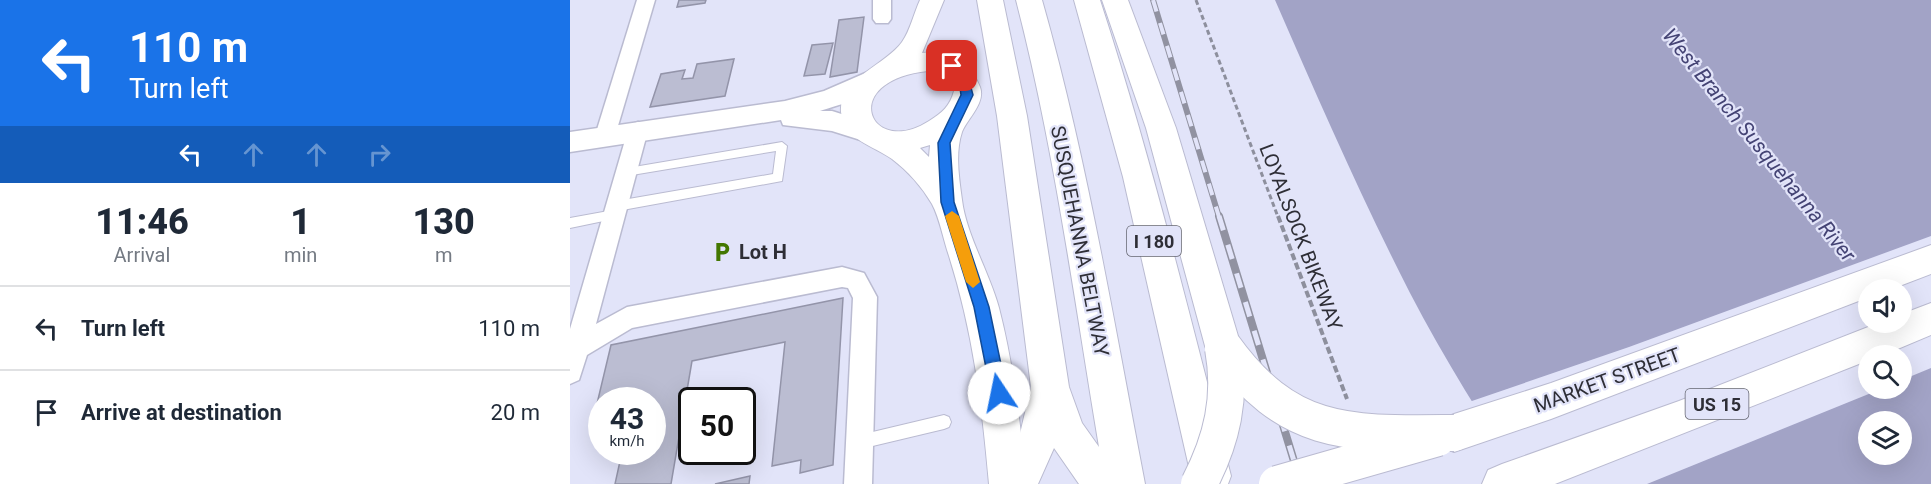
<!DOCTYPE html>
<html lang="en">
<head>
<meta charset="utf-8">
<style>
	:root { --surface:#fff; --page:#f2f2f3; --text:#1f2937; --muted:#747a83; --line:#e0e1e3 }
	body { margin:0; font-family:Roboto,sans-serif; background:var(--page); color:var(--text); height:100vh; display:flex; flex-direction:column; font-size:22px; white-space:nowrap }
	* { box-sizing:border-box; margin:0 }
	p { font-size:20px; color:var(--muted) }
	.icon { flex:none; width:33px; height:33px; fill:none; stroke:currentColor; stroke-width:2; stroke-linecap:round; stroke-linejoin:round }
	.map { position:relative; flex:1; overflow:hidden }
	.sheet { display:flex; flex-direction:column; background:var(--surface); width:570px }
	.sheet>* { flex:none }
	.top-card { background:#1a73e8; color:#fff; overflow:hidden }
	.controls { position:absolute; left:1288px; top:279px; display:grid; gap:12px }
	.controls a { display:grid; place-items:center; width:54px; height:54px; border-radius:50%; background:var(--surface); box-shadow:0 6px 24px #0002; font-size:30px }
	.speed { position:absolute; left:18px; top:387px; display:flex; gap:12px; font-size:30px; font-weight:700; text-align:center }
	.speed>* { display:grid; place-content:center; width:78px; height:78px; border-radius:50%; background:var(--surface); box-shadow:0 6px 24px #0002; line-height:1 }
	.speed small { font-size:15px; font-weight:400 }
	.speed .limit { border:3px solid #111; border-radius:9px; background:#fff; color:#111 }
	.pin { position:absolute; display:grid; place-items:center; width:51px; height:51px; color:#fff; margin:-26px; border-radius:12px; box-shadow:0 3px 9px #0006 }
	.me { position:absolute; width:66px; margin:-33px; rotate:349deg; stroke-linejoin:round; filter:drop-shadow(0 0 4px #0008) }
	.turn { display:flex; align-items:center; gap:21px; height:126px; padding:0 30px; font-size:27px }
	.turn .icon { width:78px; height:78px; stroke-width:2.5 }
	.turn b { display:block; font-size:42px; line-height:51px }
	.lanes { display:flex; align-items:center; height:57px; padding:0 30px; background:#0003; justify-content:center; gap:30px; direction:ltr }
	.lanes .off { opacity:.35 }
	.eta { display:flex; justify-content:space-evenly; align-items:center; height:102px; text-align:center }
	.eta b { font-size:36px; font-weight:800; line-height:42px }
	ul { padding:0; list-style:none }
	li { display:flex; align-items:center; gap:18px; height:84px; padding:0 30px; border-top:2px solid var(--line) }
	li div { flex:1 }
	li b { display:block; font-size:22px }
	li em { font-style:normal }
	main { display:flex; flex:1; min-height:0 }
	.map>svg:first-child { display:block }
	.water { fill:#a2a3c6; fill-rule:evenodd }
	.pier { fill:#e2e4f9; fill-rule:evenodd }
	.building { fill:#bbbdd2; stroke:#9394a9; stroke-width:1.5 }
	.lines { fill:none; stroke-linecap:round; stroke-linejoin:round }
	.service-casing { stroke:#babbd1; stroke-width:2 }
	.minor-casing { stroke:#babbd1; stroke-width:3 }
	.tertiary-casing { stroke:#babbd1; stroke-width:3 }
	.secondary-casing { stroke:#babbd1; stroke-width:2 }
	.trunk-casing { stroke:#babbd1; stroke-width:2 }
	.motorway-casing { stroke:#babbd1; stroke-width:2 }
	.path-far1 { stroke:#8d8f9d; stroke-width:3; stroke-dasharray:5 3; stroke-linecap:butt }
	.path { stroke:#8d8f9d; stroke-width:4; stroke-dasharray:7 3; stroke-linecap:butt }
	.service { fill:#fff; fill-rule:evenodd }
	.minor { fill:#fff; fill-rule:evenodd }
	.tertiary { fill:#fff; fill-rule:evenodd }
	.secondary { fill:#fff; fill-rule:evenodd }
	.trunk { fill:#fff; fill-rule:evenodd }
	.motorway { fill:#fff; fill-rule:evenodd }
	.rail-far1-casing { stroke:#9192a1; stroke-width:6 }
	.rail-casing { stroke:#9192a1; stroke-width:8 }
	.rail-far1 { stroke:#e2e4f9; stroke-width:4; stroke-dasharray:12; stroke-linecap:butt }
	.rail { stroke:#e2e4f9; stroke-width:5; stroke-dasharray:15; stroke-linecap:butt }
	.trunk-bridge-casing { stroke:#babbd1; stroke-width:38; stroke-linecap:butt }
	.motorway-bridge-casing { stroke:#babbd1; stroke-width:38; stroke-linecap:butt }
	.trunk-bridge { stroke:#fff; stroke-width:36 }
	.motorway-bridge { stroke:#fff; stroke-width:36 }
	.route { fill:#1a73e8; stroke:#114b97; stroke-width:1.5 }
	.slow { fill:#f59e0b }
	.labels { text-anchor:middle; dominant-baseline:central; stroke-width:4.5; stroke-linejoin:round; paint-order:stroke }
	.shield { fill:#e2e4f9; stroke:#646570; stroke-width:1.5 }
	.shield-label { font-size:18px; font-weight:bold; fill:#2e2e36 }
	.street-label { font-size:20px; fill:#2e2e36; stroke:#e2e4f9 }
	.poi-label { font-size:20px; font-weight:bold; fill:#2e2e36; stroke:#e2e4f9; text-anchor:start }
	.water-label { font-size:21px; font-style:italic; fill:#444374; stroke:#e2e4f9 }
</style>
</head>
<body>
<main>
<section class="sheet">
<div class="top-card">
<div class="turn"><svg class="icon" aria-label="left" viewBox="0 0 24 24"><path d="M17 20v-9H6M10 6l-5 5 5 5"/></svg><div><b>110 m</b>Turn left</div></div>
<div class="lanes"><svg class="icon" aria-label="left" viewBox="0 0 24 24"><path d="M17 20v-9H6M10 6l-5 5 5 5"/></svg><svg class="icon off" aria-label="ahead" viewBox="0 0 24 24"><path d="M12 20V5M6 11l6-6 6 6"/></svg><svg class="icon off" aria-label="ahead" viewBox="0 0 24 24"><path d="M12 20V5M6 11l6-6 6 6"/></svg><svg class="icon off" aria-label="right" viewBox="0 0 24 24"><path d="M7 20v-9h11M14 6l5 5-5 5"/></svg></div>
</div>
<div class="eta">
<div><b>11:46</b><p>Arrival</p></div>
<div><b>1</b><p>min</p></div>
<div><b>130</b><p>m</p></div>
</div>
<ul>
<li><svg class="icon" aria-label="left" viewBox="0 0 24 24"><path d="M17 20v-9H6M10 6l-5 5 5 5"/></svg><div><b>Turn left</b></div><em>110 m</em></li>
<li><svg class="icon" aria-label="arrive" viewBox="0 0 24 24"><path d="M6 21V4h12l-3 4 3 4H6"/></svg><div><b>Arrive at destination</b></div><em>20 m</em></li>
</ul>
</section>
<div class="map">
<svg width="1361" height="484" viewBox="0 0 1361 484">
	<rect width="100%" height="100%" fill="#e2e4f9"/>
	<path class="water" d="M705,0H1361V484H954C914,421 874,359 840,293C791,197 748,99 705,0ZM1299,290H1332V322H1299ZM1299,356H1332V388H1299ZM1299,422H1332V454H1299Z"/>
	<path class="pier" d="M1361,236V368L1332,380V356H1299V388L1311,389L1077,484H951L899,402L1059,347ZM1299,290H1332V322H1299Z"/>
	<g class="building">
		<polygon points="109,0 136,0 135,3 107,7"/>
		<polygon points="294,17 287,72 260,77 269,20"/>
		<polygon points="263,43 255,74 234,76 242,45"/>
		<polygon points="164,59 155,96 80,107 91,74 115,70 112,79 123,78 127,64"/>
		<polygon points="273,298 263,465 230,473 231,460 202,466 215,342 122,361 101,484 45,484 52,452 82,452 82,400 32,400 32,431 20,433 41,345"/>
		<polygon points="180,476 179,484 145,484"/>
	</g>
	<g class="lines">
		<g class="service-casing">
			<g id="service">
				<polygon points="212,142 217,146 212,181 47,211 43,209 41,206 43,203 47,201 203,174 206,151 56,176 52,175 50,172 52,169"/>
				<polygon points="44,210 48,212 50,215 48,218 0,228 0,218"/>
				<polygon points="374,415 379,417 381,422 379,427 374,429 290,449 285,447 283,442 285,437 290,435"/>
			</g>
		</g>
		<g class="minor-casing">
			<g id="minor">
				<polygon points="67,0 85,0 45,136 42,141 35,144 28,141 25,136"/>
				<polygon points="303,0 321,0 321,19 318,23 306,23 303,19"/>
				<polygon points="68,122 75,125 78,130 26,324 57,307 272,267 294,273 307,297 302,484 274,484 283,298 278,288 272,287 62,328 17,355 9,380 0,384 0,329 58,130 61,125"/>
			</g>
		</g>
		<g class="tertiary-casing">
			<path id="tertiary" d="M307,68L316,71L319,77C309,94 269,105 250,111H262L306,125L310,132L306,139L297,142L262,131L213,125L211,120L0,152V132L215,101L254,91Z"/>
		</g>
		<g class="secondary-casing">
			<path id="secondary" d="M350,0H374L352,53C379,50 400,62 410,87C416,103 397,119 392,132C385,153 389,178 392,200C396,234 420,274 429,308C444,366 450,425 457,484H419C412,404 403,332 379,256C373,239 370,219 362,204C352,187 338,171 322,159C304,146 274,140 271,112C268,79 316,65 332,42C340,31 344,13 350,0ZM358,71L375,76L384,91C380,106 372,113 359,121C300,159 266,81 358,71ZM360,145L359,157L350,148Z"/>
		</g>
		<g class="trunk-casing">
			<g id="trunk">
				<polygon points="1361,245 1361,274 1319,290 1299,290 1299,297 981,419 884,452 870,446 865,433 870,420 884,414 981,383"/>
				<polygon points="1361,303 1361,335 1311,356 1299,356 1299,360 985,484 912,484 918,470 932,464 1109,401 1311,322 1332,322 1332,314"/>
			</g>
		</g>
		<g class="motorway-casing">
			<g id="motorway">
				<path d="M407,0H433L457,116L499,387L512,423L529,447C504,298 484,146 446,0H472C517,158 544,323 575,484H509L484,448L468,484H427L450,434L461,387L427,116Z"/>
				<path d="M504,0H530C581,157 620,316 661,476L658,484H624L621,476L553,177Z"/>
				<polygon points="532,0 558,0 606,128 671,346 666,358 653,362 640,358 635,346 576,128"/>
			</g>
		</g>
		<polyline class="path-far1" points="626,0 708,217"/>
		<polyline class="path" points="708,216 777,399"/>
		<use href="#service" class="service"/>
		<use href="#minor" class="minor"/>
		<use href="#tertiary" class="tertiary"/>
		<use href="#secondary" class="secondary"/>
		<use href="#trunk" class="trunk"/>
		<use href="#motorway" class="motorway"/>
		<g class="rail-far1-casing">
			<polyline id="rail-far1" points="583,0 649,217"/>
		</g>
		<g class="rail-casing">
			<polyline id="rail" points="649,216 731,484"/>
		</g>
		<use href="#rail-far1" class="rail-far1"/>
		<use href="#rail" class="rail"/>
		<g class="trunk-bridge-casing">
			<polyline id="trunk-bridge" points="707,484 868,438"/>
		</g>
		<g class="motorway-bridge-casing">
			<g id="motorway-bridge">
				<path d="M653,346C719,438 780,434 884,433"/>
				<path d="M629,484C652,440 662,397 653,348"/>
			</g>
		</g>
		<use href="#trunk-bridge" class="trunk-bridge"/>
		<use href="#motorway-bridge" class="motorway-bridge"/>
	</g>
	<polygon class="route" points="382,62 398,77 403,95 380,143 384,202 419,307 437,393 434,398 429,400 423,398 421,393 404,307 371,202 368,143 391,95 389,81 376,66"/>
	<polygon class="slow" points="382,211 389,216 410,282 403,288 396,282 375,216"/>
	<defs>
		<g id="parking-bare" transform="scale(1.62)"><path d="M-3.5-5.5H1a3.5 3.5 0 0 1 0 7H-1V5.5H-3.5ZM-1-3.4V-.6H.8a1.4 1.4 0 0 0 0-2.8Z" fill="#437701" stroke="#e2e4f9" stroke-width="2.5" paint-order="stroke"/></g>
	</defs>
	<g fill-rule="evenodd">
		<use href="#parking-bare" x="152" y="252"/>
	</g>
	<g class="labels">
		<g class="shield">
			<rect x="557" y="226" width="54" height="30" rx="4.5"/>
			<rect x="1115.5" y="389" width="63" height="30" rx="4.5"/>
		</g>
		<g class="shield-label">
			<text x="584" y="241">I 180</text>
			<text x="1147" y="404">US 15</text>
		</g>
		<g class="street-label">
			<text transform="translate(731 237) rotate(69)">LOYALSOCK BIKEWAY</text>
			<text transform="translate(510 241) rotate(79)">SUSQUEHANNA BELTWAY</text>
			<text transform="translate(1037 380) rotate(-20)">MARKET STREET</text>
		</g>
		<g class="poi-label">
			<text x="169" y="252">Lot H</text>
		</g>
		<g class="water-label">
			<text transform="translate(1189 145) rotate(51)">West Branch Susquehanna River</text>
		</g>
	</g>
</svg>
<div class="controls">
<a><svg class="icon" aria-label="sound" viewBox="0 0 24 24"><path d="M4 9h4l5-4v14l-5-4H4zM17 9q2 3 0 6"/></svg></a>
<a><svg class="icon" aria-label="search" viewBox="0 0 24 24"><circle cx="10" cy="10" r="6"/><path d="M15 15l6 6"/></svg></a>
<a><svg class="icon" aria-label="layers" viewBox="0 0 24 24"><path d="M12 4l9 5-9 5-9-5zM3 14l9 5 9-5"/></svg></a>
</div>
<div class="speed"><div>43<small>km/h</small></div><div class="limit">50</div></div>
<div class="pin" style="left:382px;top:66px;background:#d93025"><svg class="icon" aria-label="arrive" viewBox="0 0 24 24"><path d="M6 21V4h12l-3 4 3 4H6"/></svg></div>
<svg class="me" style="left:429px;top:393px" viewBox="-20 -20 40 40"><circle r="19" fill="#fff"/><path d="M0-13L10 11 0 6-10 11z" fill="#1a73e8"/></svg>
</div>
</main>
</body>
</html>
